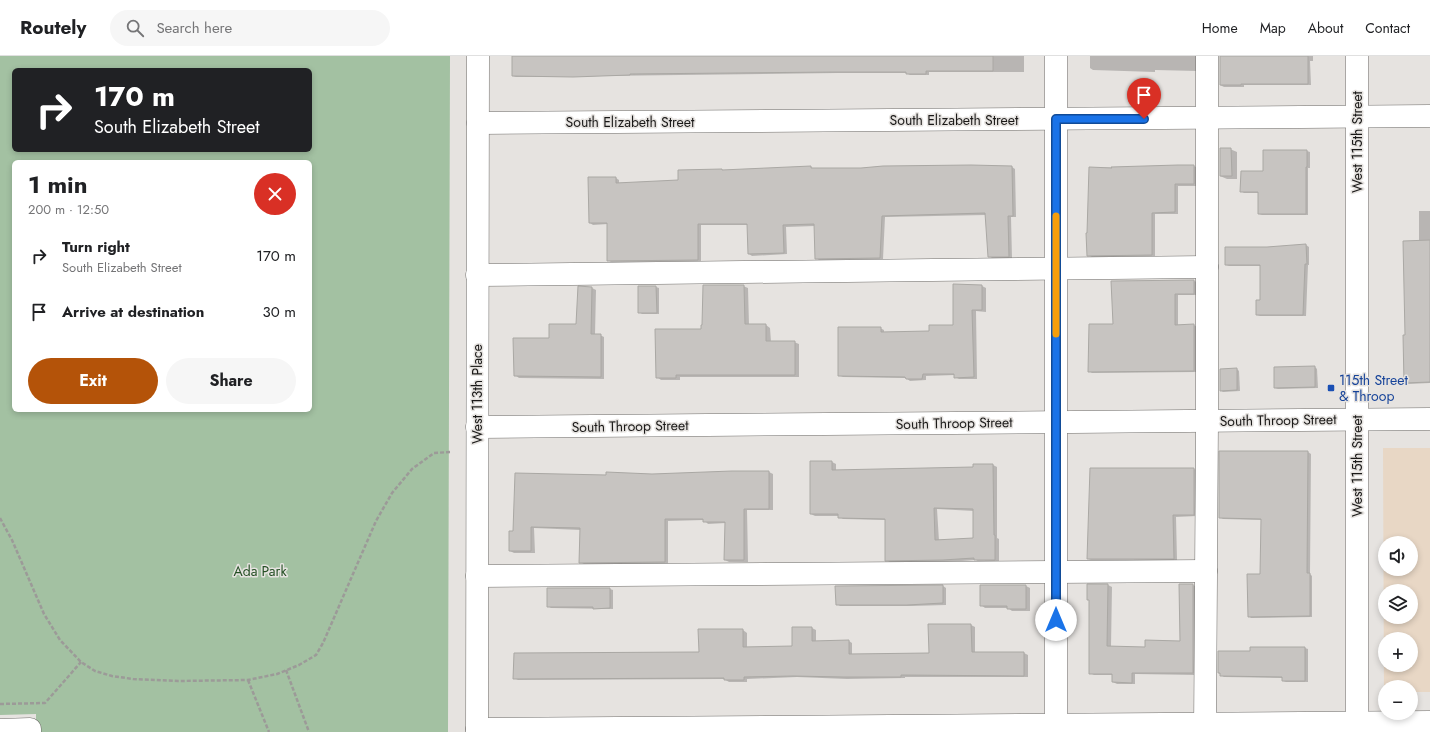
<!DOCTYPE html>
<html lang="en">
<head>
<meta charset="utf-8">
<style>
	:root { --surface:#fff; --page:#f6f6f6; --text:#202124; --muted:#757577; --line:#e0e0e0; --accent:#b45309 }
	body { margin:0; font-family:Jost,sans-serif; background:var(--page); color:var(--text); height:100vh; display:flex; flex-direction:column; font-size:15px; white-space:nowrap }
	* { box-sizing:border-box; margin:0 }
	p { font-size:13px; color:var(--muted) }
	.icon { flex:none; width:22px; height:22px; fill:none; stroke:currentColor; stroke-width:2; stroke-linecap:round; stroke-linejoin:round }
	.map { position:relative; flex:1; overflow:hidden }
	.details { position:absolute; left:12px; top:104px; width:300px; height:252px; display:flex; flex-direction:column; background:var(--surface); border-radius:6px; box-shadow:0 2px 6px #0003 }
	.details>* { flex:none }
	.top-card { position:absolute; left:12px; top:12px; width:300px; height:84px; border-radius:6px; box-shadow:0 2px 6px #0003; background:#202124; color:#fff; overflow:hidden }
	.fabs { position:absolute; left:1378px; top:480px; display:grid; gap:8px }
	.fabs a { display:grid; place-items:center; width:40px; height:40px; border-radius:50%; background:var(--surface); box-shadow:0 2px 6px #0003; font-size:20px }
	.pin { position:absolute; display:grid; place-items:center; width:34px; height:34px; color:#fff; margin:-41px -17px; border-radius:50% 50% 50% 0; rotate:-45deg; box-shadow:0 0 4px #0007 }
	.pin .icon { rotate:45deg }
	.me { position:absolute; width:44px; margin:-22px; rotate:0deg; stroke-linejoin:round; filter:drop-shadow(0 0 3px #0008) }
	.turn { display:flex; align-items:center; gap:14px; height:84px; padding:0 16px; font-size:18px }
	.turn .icon { width:52px; height:52px; stroke-width:2.5 }
	.turn b { display:block; font-size:28px; line-height:34px }
	.round { display:grid; place-items:center; flex:none; width:42px; height:42px; border-radius:21px; background:var(--page) }
	.headline { display:flex; align-items:center; justify-content:space-between; height:68px; padding:0 16px }
	h1 { font-size:24px; font-weight:700; line-height:30px }
	.action { display:flex; gap:8px; margin-top:auto; padding:8px 16px }
	.action a { flex:1; height:46px; border-radius:24px; background:var(--accent); color:#fff; font-size:16px; font-weight:700; line-height:46px; text-align:center }
	.action a+a { background:var(--page); color:var(--text) }
	ul { padding:0; list-style:none }
	li { display:flex; align-items:center; gap:12px; height:56px; padding:0 16px }
	li div { flex:1 }
	li b { display:block; font-size:15px }
	li em { font-style:normal }
	header { display:flex; align-items:center; gap:24px; box-sizing:border-box; height:56px; padding:0 20px; background:var(--surface); border-bottom:1px solid var(--line) }
	header strong { font-size:19px }
	nav { display:flex; gap:22px; margin-inline-start:auto; font-size:14px }
	.search { width:280px; height:36px; background:var(--page); display:flex; align-items:center; gap:10px; box-sizing:border-box; padding:0 14px; border-radius:22px; color:var(--muted); font-size:15px }
	.map>svg:first-child { display:block }
	.education { fill:#e8d7c5; fill-rule:evenodd }
	.green { fill:#a3c1a2; fill-rule:evenodd }
	.shadow { fill:#0003; fill-rule:evenodd }
	.building { fill:#c7c4c1; stroke:#aaa8a4; fill-rule:evenodd }
	.lines { fill:none; stroke-linecap:round; stroke-linejoin:round }
	.minor-casing { stroke:#6f6d6a; stroke-width:23 }
	.path { stroke:#9c9a98; stroke-width:2.5; stroke-dasharray:4 2; stroke-linecap:butt }
	.minor { stroke:#fff; stroke-width:22 }
	.route-casing { stroke:#114b97; stroke-width:10 }
	.route { stroke:#1a73e8; stroke-width:7 }
	.slow { stroke:#f59e0b; stroke-width:7 }
	.transit-dot { fill:#1a4fb4; stroke:#e6e3e0; stroke-width:1.5 }
	.labels { text-anchor:middle; dominant-baseline:central; stroke-width:3; stroke-linejoin:round; paint-order:stroke }
	.street-label { font-size:14px; fill:#1a1918; stroke:#e6e3e0 }
	.transit-label { font-size:14px; fill:#164399; stroke:#e6e3e0; text-anchor:start }
	.park-label { font-size:14px; fill:#244f24; stroke:#e6e3e0 }
</style>
</head>
<body>
<header>
<strong>Routely</strong>
<div class="search"><svg class="icon" aria-label="search" viewBox="0 0 24 24"><circle cx="10" cy="10" r="6"/><path d="M15 15l6 6"/></svg>Search here</div>
<nav><a>Home</a><a>Map</a><a>About</a><a>Contact</a></nav>
</header>
<div class="map">
<svg width="1430" height="676" viewBox="0 0 1430 676">
	<rect width="100%" height="100%" fill="#e6e3e0"/>
	<path class="education" d="M1383,392H1430V636H1411V631H1385V636H1384ZM1385,487H1411V513H1385ZM1385,535H1411V561H1385ZM1385,583H1411V609H1385Z"/>
	<path class="green" d="M0,0H450L448,676H36V658L0,659ZM14,14H310V94H14ZM14,106H310V354H14Z"/>
	<g class="shadow">
		<polygon points="513,0 1024,0 1024,16 929,16 929,19 910,19 906,17 838,17 516,21 513,20"/>
		<polygon points="1090,0 1198,0 1197,15 1155,14 1155,16 1093,14 1090,12"/>
		<polygon points="1220,0 1313,0 1313,5 1310,5 1311,29 1244,29 1244,31 1224,31 1220,29"/>
		<polygon points="1230,93 1237,96 1237,123 1227,123 1220,120"/>
		<polygon points="1264,95 1307,95 1310,96 1310,112 1308,112 1308,159 1262,159 1259,158 1259,137 1244,137 1241,135 1264,116"/>
		<polygon points="1194,110 1198,112 1198,130 1178,130 1178,158 1155,158 1155,200 1092,201 1088,199 1090,112"/>
		<polygon points="811,111 814,113 1012,111 1015,113 1016,161 1011,161 1012,202 992,202 989,200 986,159 885,161 883,203 819,204 816,202 815,170 786,171 787,198 752,200 749,198 748,169 701,169 701,205 611,206 608,204 608,168 593,169 590,167 616,122 619,124 619,128 679,125 723,115"/>
		<polygon points="1419,155 1430,155 1430,327 1408,328 1405,326 1406,280 1419,186"/>
		<polygon points="1306,189 1309,191 1309,209 1308,209 1306,260 1260,260 1257,259 1261,245 1261,210 1229,210 1226,209 1267,192"/>
		<polygon points="1194,225 1197,226 1197,239 1178,239 1178,270 1194,269 1197,271 1197,316 1092,317 1089,315 1114,269 1112,226"/>
		<polygon points="743,230 748,232 749,269 766,269 770,272 771,286 794,286 799,288 799,321 680,321 680,324 661,324 657,321"/>
		<polygon points="982,230 986,232 986,256 976,255 977,323 959,323 955,321 955,319 926,320 926,324 910,325 906,322 843,321 839,319 880,272 884,274 884,277 930,276 954,270"/>
		<polygon points="639,231 656,231 659,232 659,258 642,258 639,256"/>
		<polygon points="592,232 596,234 595,279 600,279 604,281 604,323 519,322 515,319 550,283 577,269"/>
		<polygon points="1315,311 1317,313 1318,332 1278,333 1275,332"/>
		<polygon points="1237,313 1239,315 1240,335 1223,336 1220,334"/>
		<polygon points="1308,396 1311,398 1310,518 1312,520 1312,561 1251,562 1249,560 1261,519 1262,464 1223,463 1220,461"/>
		<path d="M832,406L836,408V415L974,412V409H993L997,411V482L999,483V506H979L976,504L947,506H890L886,504V464L843,463L839,460H815L811,458ZM937,453L974,455V483L939,485Z"/>
		<polygon points="1194,413 1197,414 1197,460 1176,461 1177,504 1091,504 1088,503"/>
		<polygon points="769,416 773,418 773,454 747,454 748,506 729,506 725,504 726,467 708,468 704,464 668,465 668,508 584,508 580,506 580,474 534,472 535,497 514,497 510,495 514,476 607,420"/>
		<polygon points="1108,529 1112,531 1111,591 1146,592 1181,586 1180,529 1193,529 1197,531 1196,619 1135,618 1135,628 1117,628 1113,626 1113,619 1094,619 1090,617"/>
		<polygon points="943,530 946,532 946,549 911,550 840,550 837,548"/>
		<polygon points="1026,530 1030,532 1030,555 1012,555 1008,552 985,552 981,549"/>
		<polygon points="548,533 610,533 613,534 613,553 551,552 548,550"/>
		<polygon points="971,569 975,571 975,597 1024,597 1028,599 1028,621 905,621 905,622 847,623 797,621 747,623 747,626 729,626 724,623 518,624 514,622 700,597 743,574 747,577 747,592 793,591 812,572 816,574 816,586 849,585 852,587 852,599 930,598"/>
		<polygon points="1251,592 1305,592 1308,593 1308,626 1286,626 1283,625 1283,622 1224,621 1221,619 1219,617 1251,596"/>
	</g>
	<g class="building">
		<polygon points="512,0 993,0 993,15 926,15 926,18 906,18 906,16 834,16 630,18 630,19 573,21 512,20"/>
		<polygon points="1220,0 1308,0 1308,28 1241,28 1241,29 1220,29"/>
		<polygon points="1220,92 1231,92 1232,120 1220,120"/>
		<polygon points="1263,94 1307,94 1307,111 1306,111 1306,158 1258,158 1258,136 1240,136 1241,115 1263,115"/>
		<polygon points="971,109 1012,110 1013,160 1008,160 1009,201 988,201 985,157 882,160 880,202 815,203 814,168 783,169 784,197 748,198 747,168 698,168 698,204 607,205 607,167 589,167 588,121 616,121 616,127 678,124 678,114 722,113 722,114 811,110 811,112 861,112 883,110"/>
		<polygon points="1178,109 1194,109 1194,128 1175,128 1175,156 1152,157 1152,199 1087,200 1086,177 1087,177 1089,111 1112,112 1111,111"/>
		<polygon points="1430,184 1430,326 1404,327 1403,279 1405,279 1403,185"/>
		<polygon points="1306,188 1307,208 1305,208 1303,259 1256,259 1256,244 1260,244 1260,209 1225,209 1225,191 1267,191"/>
		<polygon points="1194,224 1194,238 1175,238 1175,269 1194,268 1194,315 1088,316 1089,268 1113,268 1111,225"/>
		<polygon points="953,228 982,229 982,254 972,254 974,321 954,322 954,318 923,318 922,323 906,323 905,321 838,320 838,271 881,271 881,276 929,275 929,269 953,269"/>
		<polygon points="703,229 744,229 745,268 766,268 766,285 795,285 795,319 676,319 676,322 656,322 655,273 701,273 701,269 702,269"/>
		<polygon points="578,230 592,231 591,278 601,278 601,321 514,320 513,282 549,282 549,268 576,268"/>
		<polygon points="638,230 656,230 657,257 638,257"/>
		<polygon points="1315,310 1315,331 1274,332 1274,311"/>
		<polygon points="1237,312 1237,334 1220,335 1220,313"/>
		<polygon points="1219,395 1308,395 1307,517 1310,517 1310,560 1248,561 1247,518 1260,518 1261,463 1219,462"/>
		<path d="M810,405H832V414L973,411V408H993L994,479H995V504H974V502L943,504L885,505V463L838,462V458H810ZM934,452L973,453V482L935,484Z"/>
		<polygon points="1090,412 1194,412 1194,459 1173,459 1174,503 1087,503"/>
		<polygon points="732,415 769,415 769,453 744,453 744,504 724,504 725,466 703,466 703,463 665,463 665,506 579,507 580,472 531,471 531,495 509,495 509,475 513,475 515,417 606,419 606,416 652,418"/>
		<polygon points="1087,528 1108,528 1107,590 1145,591 1145,584 1180,585 1179,528 1193,528 1193,617 1132,617 1132,627 1112,626 1112,618 1089,618 1089,544 1087,544"/>
		<polygon points="943,529 943,547 907,549 836,549 835,530"/>
		<polygon points="980,529 1026,529 1026,553 1007,553 1007,550 980,550"/>
		<polygon points="547,532 610,532 610,552 593,553 593,551 547,551"/>
		<polygon points="928,568 971,568 972,596 1024,596 1024,620 901,619 901,621 843,621 793,620 744,621 744,624 724,624 724,622 513,623 514,597 699,596 698,573 743,573 743,591 792,590 792,571 812,571 812,585 849,584 849,598 929,597"/>
		<polygon points="1250,591 1305,591 1305,625 1282,625 1282,621 1220,620 1220,617 1218,617 1218,595 1250,595"/>
	</g>
	<g class="lines">
		<g class="minor-casing">
			<g id="minor">
				<polyline points="1357,0 1357,676"/>
				<polyline points="478,67 1430,60"/>
				<polyline points="477,219 1207,211"/>
				<polyline points="477,371 1430,363"/>
				<polyline points="477,520 1206,515"/>
				<polyline points="477,673 1430,666"/>
				<polyline points="0,674 30,673 30,676"/>
				<polyline points="477,676 478,0"/>
				<polyline points="1056,676 1056,0"/>
				<polyline points="1205,676 1207,364 1207,0"/>
			</g>
		</g>
		<g class="path">
			<polyline points="0,462 12,484 44,558 60,584 81,606 95,615 112,620 133,623 178,625 248,624 277,618 299,609 316,599 323,587 376,465 392,437 412,413 434,397 450,396"/>
			<polyline points="286,614 309,676"/>
			<polyline points="248,624 269,676"/>
			<polyline points="0,648 45,647 81,606"/>
		</g>
		<use href="#minor" class="minor"/>
	</g>
	<g class="lines">
		<g class="route-casing">
			<polyline id="route" points="1056,564 1056,63 1144,63"/>
		</g>
		<use href="#route" class="route"/>
		<polyline class="slow" points="1056,160 1056,278"/>
	</g>
	<rect class="transit-dot" x="1327" y="328" width="8" height="8" rx="2"/>
	<g class="labels">
		<g class="street-label">
			<text x="954" y="64">South Elizabeth Street</text>
			<text x="630" y="66">South Elizabeth Street</text>
			<text transform="translate(1357 86) rotate(-90)">West 115th Street</text>
			<text transform="translate(477 338) rotate(-90)">West 113th Place</text>
			<text transform="translate(1278 364) rotate(-1)">South Throop Street</text>
			<text transform="translate(954 367) rotate(-1)">South Throop Street</text>
			<text transform="translate(630 370) rotate(-1)">South Throop Street</text>
			<text transform="translate(1357 410) rotate(-90)">West 115th Street</text>
		</g>
		<g class="transit-label">
			<text x="1339" y="324">115th Street<tspan x="1339" dy="16">&amp; Throop</tspan></text>
		</g>
		<g class="park-label">
			<text x="260" y="515">Ada Park</text>
		</g>
	</g>
</svg>
<div class="fabs">
<a><svg class="icon" aria-label="sound" viewBox="0 0 24 24"><path d="M4 9h4l5-4v14l-5-4H4zM17 9q2 3 0 6"/></svg></a>
<a><svg class="icon" aria-label="layers" viewBox="0 0 24 24"><path d="M12 4l9 5-9 5-9-5zM3 14l9 5 9-5"/></svg></a>
<a>+</a>
<a>−</a>
</div>
<div class="pin" style="left:1144px;top:63px;background:#d93025"><svg class="icon" aria-label="arrive" viewBox="0 0 24 24"><path d="M6 21V4h12l-3 4 3 4H6"/></svg></div>
<svg class="me" style="left:1056px;top:564px" viewBox="-20 -20 40 40"><circle r="19" fill="#fff"/><path d="M0-13L10 11 0 6-10 11z" fill="#1a73e8"/></svg>
<div class="top-card">
<div class="turn"><svg class="icon" aria-label="right" viewBox="0 0 24 24"><path d="M7 20v-9h11M14 6l5 5-5 5"/></svg><div><b>170 m</b>South Elizabeth Street</div></div>
</div>
<section class="details">
<div class="headline"><div><h1>1 min</h1><p>200 m · 12:50</p></div><a class="round" style="background:#d93025;color:#fff"><svg class="icon" aria-label="close" viewBox="0 0 24 24"><path d="M6 6l12 12M18 6L6 18"/></svg></a></div>
<ul>
<li><svg class="icon" aria-label="right" viewBox="0 0 24 24"><path d="M7 20v-9h11M14 6l5 5-5 5"/></svg><div><b>Turn right</b><p>South Elizabeth Street</p></div><em>170 m</em></li>
<li><svg class="icon" aria-label="arrive" viewBox="0 0 24 24"><path d="M6 21V4h12l-3 4 3 4H6"/></svg><div><b>Arrive at destination</b></div><em>30 m</em></li>
</ul>
<div class="action"><a>Exit</a><a>Share</a></div>
</section>
</div>
</body>
</html>
